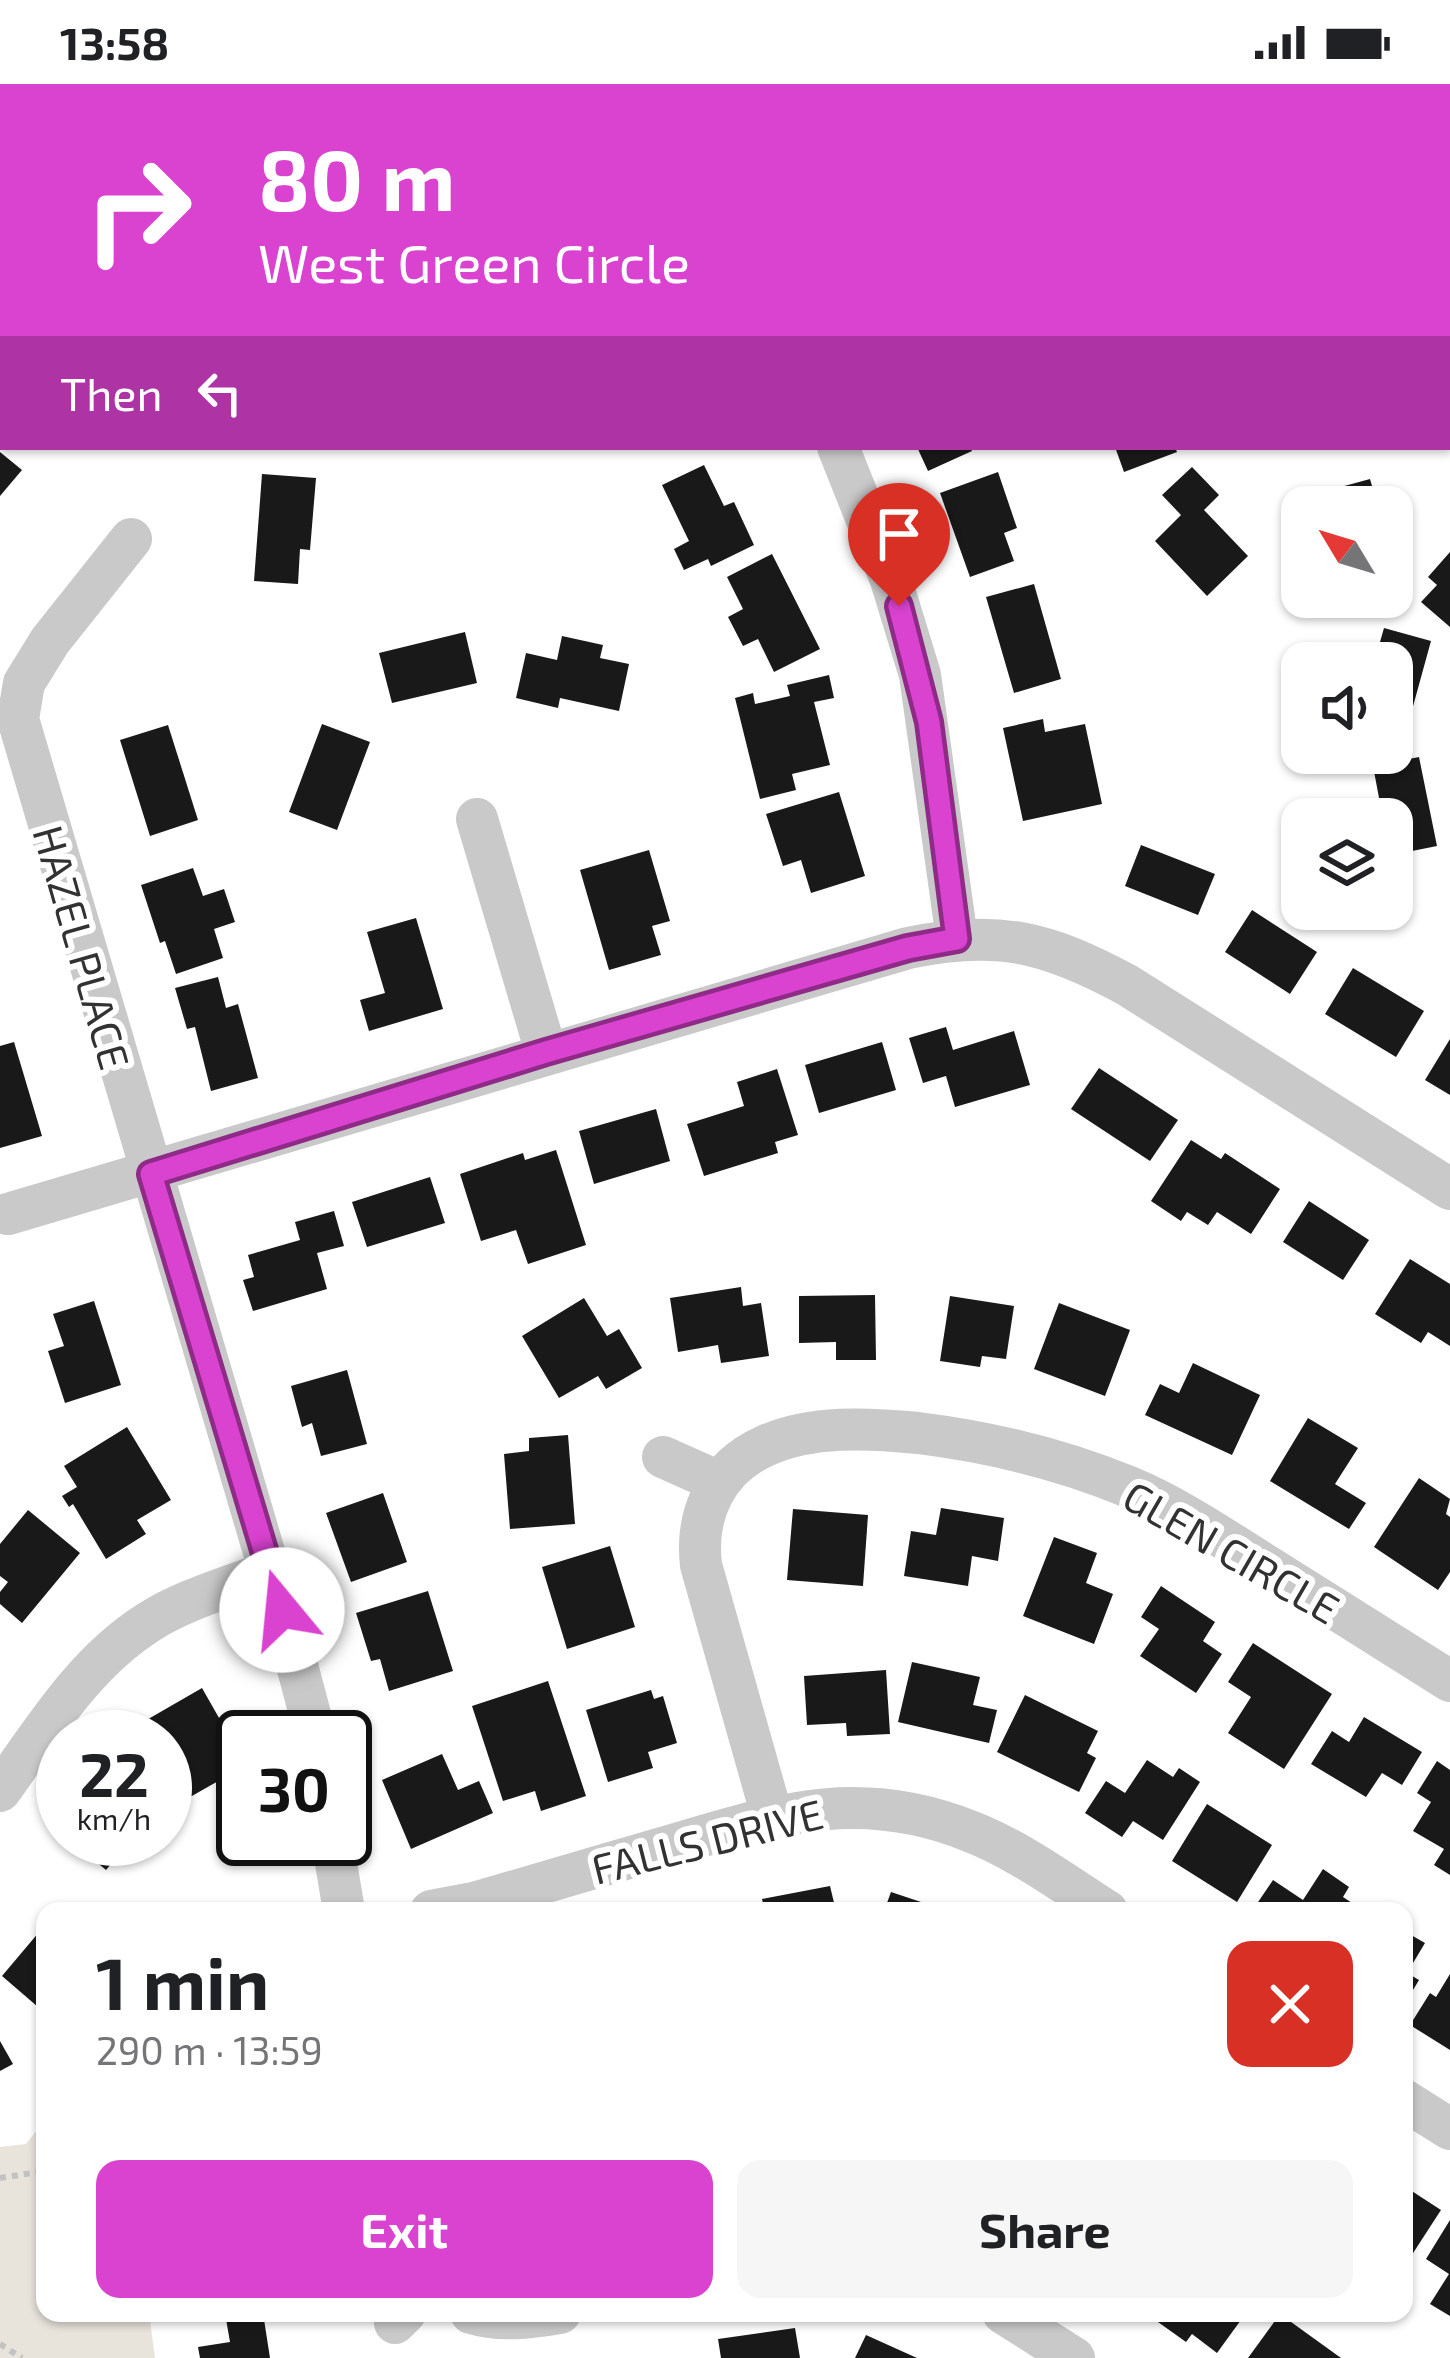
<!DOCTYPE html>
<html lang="en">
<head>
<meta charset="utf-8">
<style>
	:root { --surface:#fff; --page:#f6f6f6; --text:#202124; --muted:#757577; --accent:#da42d0 }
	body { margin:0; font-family:"Exo 2",sans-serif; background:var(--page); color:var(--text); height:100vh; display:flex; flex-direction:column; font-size:45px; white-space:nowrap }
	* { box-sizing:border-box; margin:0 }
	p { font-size:39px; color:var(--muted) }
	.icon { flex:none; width:66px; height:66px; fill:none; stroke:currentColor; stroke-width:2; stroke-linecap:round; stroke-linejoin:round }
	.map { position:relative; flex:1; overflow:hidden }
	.details { position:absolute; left:36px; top:1818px; width:1377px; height:420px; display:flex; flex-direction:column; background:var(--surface); border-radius:24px; box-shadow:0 3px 9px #0004 }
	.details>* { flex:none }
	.hud { position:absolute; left:0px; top:0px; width:1452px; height:366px; box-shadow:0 3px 9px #0004; background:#da42d0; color:#fff; overflow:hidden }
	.needle { width:78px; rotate:308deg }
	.controls { position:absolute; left:1281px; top:402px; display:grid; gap:24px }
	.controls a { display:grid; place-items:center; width:132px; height:132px; border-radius:24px; background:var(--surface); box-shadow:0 3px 9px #0004; font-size:60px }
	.speed { position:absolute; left:36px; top:1626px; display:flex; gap:24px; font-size:60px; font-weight:700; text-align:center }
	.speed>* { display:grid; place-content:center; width:156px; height:156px; border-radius:50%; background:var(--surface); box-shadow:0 3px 9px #0004; line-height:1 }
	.speed small { font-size:30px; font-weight:400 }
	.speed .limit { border:6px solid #111; border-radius:18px; background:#fff; color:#111 }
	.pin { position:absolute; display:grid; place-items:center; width:102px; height:102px; color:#fff; margin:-123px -51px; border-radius:50% 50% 50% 0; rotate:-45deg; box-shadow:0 0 12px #0007 }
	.pin .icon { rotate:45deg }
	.me { position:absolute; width:132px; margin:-66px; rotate:343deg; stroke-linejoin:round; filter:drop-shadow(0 0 9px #0008) }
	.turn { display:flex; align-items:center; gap:42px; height:252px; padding:0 60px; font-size:54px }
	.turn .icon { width:156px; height:156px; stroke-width:2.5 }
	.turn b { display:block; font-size:84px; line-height:102px }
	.then { display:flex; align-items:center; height:114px; padding:0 60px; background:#0003; gap:24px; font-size:45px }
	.round { display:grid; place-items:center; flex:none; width:126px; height:126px; border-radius:24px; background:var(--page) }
	.summary { display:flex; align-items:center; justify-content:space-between; height:204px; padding:0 60px }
	h1 { font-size:72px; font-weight:700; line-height:90px }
	.primary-button { display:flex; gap:24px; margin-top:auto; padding:24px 60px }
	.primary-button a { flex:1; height:138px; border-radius:24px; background:var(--accent); color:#fff; font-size:48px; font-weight:700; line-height:138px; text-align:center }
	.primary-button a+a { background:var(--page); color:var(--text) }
	.status { display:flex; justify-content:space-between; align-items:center; height:84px; padding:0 60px; background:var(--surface); direction:ltr }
	.status svg { height:33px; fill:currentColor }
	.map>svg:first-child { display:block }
	.green { fill:#e8e3db }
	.building { fill:#191919 }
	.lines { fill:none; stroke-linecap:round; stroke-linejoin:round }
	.path { stroke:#c2c2c2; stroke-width:6; stroke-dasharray:6 6; stroke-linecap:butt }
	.minor { stroke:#c9c9c9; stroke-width:42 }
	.major { stroke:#aaa; stroke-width:51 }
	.route-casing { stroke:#8e2b87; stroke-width:30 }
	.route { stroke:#da42d0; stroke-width:21 }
	.labels { text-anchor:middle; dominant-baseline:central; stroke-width:12; stroke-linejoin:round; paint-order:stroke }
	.street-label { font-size:42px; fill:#323232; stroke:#fff }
</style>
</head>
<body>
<div class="status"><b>13:58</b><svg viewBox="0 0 49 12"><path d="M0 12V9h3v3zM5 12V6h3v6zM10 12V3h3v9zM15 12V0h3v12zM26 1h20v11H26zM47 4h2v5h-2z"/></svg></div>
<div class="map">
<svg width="1450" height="2274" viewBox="0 0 1450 2274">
	<rect width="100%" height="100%" fill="#fff"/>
	<polygon class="green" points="45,2036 45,2229 149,2229 155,2274 0,2274 0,2063 26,2060"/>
	<g class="building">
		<polygon points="917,363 970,363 972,367 928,387"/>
		<polygon points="1115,363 1175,363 1177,368 1124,388"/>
		<polygon points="0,368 22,386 0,412"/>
		<polygon points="704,381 724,422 734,418 754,461 711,482 708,475 684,486 674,465 689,457 662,401"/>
		<polygon points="1192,383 1219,411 1204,426 1248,472 1207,512 1155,457 1181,431 1162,411"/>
		<polygon points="998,388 1017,444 1004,449 1014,477 970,493 940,409"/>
		<polygon points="262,390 316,394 310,466 300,465 298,500 254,497"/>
		<polygon points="1370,395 1378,423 1302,423 1301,445 1293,416"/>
		<polygon points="1450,468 1450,543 1421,518 1437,501 1428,493"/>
		<polygon points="772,470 820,565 774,588 758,555 743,562 728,533 743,525 727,493"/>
		<polygon points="1034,500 1061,595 1014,609 986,513"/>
		<polygon points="1384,544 1431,557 1404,655 1392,652 1392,579 1374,579"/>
		<polygon points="465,548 477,599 392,619 379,569"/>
		<polygon points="562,552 603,561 600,574 629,580 619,627 560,614 558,624 516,614 526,569 557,576"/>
		<polygon points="829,591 834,614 814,618 830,681 792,690 796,706 760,715 735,614 753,609 755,620 790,612 787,601"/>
		<polygon points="1043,635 1045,648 1085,640 1102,720 1023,737 1003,644"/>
		<polygon points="322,640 370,658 337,746 289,728"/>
		<polygon points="168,641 198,736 150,752 120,656"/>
		<polygon points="1419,673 1437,762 1392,771 1392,735 1383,735 1373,682"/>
		<polygon points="839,708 865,792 811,809 801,776 783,782 766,730"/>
		<polygon points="1141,761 1215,790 1198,831 1125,802"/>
		<polygon points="649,766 670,837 652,842 661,871 609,886 580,786"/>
		<polygon points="193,784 203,812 224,805 235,838 214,845 223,874 176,890 165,857 160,859 141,801"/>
		<polygon points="1252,826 1317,868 1290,910 1225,868"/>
		<polygon points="416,834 443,925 369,947 360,916 385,909 367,848"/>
		<polygon points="1353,884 1424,927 1396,973 1325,930"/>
		<polygon points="218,893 226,924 238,920 258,994 211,1007 195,943 187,945 175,904"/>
		<polygon points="946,943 953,966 1014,947 1030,1001 955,1023 946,992 923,999 909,954"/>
		<polygon points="1450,955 1450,1011 1425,996"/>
		<polygon points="14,958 42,1052 0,1064 0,962"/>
		<polygon points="882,958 896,1006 819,1029 805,981"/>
		<polygon points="1099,984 1178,1036 1150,1077 1071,1025"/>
		<polygon points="777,985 798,1051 775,1058 778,1069 704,1092 687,1040 744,1022 737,998"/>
		<polygon points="656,1025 670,1077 594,1100 579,1047"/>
		<polygon points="1191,1056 1221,1075 1225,1069 1280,1105 1251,1150 1217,1128 1208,1141 1187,1128 1181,1137 1151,1117"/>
		<polygon points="556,1066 586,1161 528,1180 516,1146 481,1157 460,1090 523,1069 525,1076"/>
		<polygon points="430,1093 445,1139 367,1163 352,1118"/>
		<polygon points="1309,1117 1369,1156 1343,1196 1283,1158"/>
		<polygon points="334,1127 344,1162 317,1169 327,1205 253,1227 243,1196 254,1193 248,1171 300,1156 295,1138"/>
		<polygon points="1410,1175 1450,1200 1450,1262 1428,1248 1421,1259 1375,1230"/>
		<polygon points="741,1203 743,1222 761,1219 769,1272 721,1279 718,1261 678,1268 670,1214"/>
		<polygon points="875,1211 876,1276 836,1276 836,1258 799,1259 799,1212"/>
		<polygon points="950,1212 1014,1222 1006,1275 982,1272 980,1283 940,1277"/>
		<polygon points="584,1214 607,1252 619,1245 642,1284 606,1305 598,1292 559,1314 522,1252"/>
		<polygon points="94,1217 121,1301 65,1319 48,1267 64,1262 53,1230"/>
		<polygon points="1059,1219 1130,1246 1105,1312 1034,1285"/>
		<polygon points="1193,1279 1260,1311 1232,1371 1145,1331 1160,1300 1179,1309"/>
		<polygon points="347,1286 367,1360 321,1372 312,1339 302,1343 291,1302"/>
		<polygon points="1308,1334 1358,1364 1335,1400 1366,1419 1349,1445 1270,1397"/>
		<polygon points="127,1343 171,1416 137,1436 146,1450 106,1475 73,1420 69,1423 62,1412 77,1403 64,1382"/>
		<polygon points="568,1351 575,1440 510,1445 504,1370 529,1367 529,1354"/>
		<polygon points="1419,1394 1450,1415 1446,1430 1450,1433 1450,1488 1438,1506 1374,1463"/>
		<polygon points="383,1409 407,1478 351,1498 326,1429"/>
		<polygon points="941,1424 1004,1434 998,1477 972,1472 968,1502 904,1492 911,1447 936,1451"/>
		<polygon points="793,1425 868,1431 863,1502 787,1496"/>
		<polygon points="28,1426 80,1469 22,1539 0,1520 0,1508 8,1498 0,1492 0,1460"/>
		<polygon points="1054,1453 1097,1469 1086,1499 1113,1510 1094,1560 1023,1532"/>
		<polygon points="610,1462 635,1543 567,1565 542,1483"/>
		<polygon points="1161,1502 1215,1538 1203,1557 1222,1570 1196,1609 1140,1572 1159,1545 1141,1533"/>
		<polygon points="428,1507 453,1587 389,1607 380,1575 371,1577 356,1529"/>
		<polygon points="1253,1559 1332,1610 1284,1685 1228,1649 1251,1613 1228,1598"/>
		<polygon points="912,1578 980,1593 973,1621 997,1626 989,1659 898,1638"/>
		<polygon points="886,1586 890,1650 847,1652 846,1639 807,1641 804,1592"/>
		<polygon points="548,1597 586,1712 541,1727 535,1707 503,1717 472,1622"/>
		<polygon points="202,1604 243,1676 243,1683 176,1721 165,1700 165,1653 127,1653 124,1649"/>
		<polygon points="651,1606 654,1615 663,1612 677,1659 648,1668 653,1684 608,1698 586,1626"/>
		<polygon points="1025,1611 1098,1647 1087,1669 1096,1674 1079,1708 997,1668"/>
		<polygon points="1364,1633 1422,1668 1402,1701 1382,1689 1366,1713 1311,1680 1332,1647 1349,1658"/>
		<polygon points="442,1670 458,1706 479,1697 493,1729 411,1765 382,1696"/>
		<polygon points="1147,1676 1173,1693 1179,1684 1200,1698 1163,1756 1133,1737 1122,1753 1085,1729 1106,1697 1125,1709"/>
		<polygon points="1437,1677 1450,1686 1450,1791 1434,1781 1444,1765 1413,1747 1431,1718 1417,1709"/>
		<polygon points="1207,1720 1272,1761 1237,1818 1172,1777"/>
		<polygon points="69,1755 132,1755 106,1786"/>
		<polygon points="1323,1785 1349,1803 1343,1813 1355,1821 1351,1827 1252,1827 1273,1796 1303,1816"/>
		<polygon points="830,1802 836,1827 765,1827 762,1815"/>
		<polygon points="891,1808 945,1826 945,1827 884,1827"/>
		<polygon points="45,1841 45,1929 2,1892"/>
		<polygon points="1404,1847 1425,1859 1407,1889 1419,1896 1404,1921"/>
		<polygon points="1450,1890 1450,1966 1410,1941 1430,1909 1436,1913"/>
		<polygon points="0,1957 13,1980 0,1987"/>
		<polygon points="1404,2102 1441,2126 1404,2183"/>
		<polygon points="1450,2136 1450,2232 1430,2220 1449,2190 1426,2175"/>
		<polygon points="263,2229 270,2274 200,2274 198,2263 230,2258 226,2235"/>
		<polygon points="1154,2229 1246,2229 1217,2269 1192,2250 1186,2258 1151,2233"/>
		<polygon points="1280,2230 1341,2274 1248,2274"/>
		<polygon points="795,2244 800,2274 721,2274 718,2255"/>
		<polygon points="866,2251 917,2274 855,2274"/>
	</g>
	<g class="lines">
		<g class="path">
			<polyline points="0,2094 45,2087"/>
			<polyline points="0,2260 22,2274"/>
		</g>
		<g class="minor">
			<polyline points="925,3 928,0"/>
			<polyline points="1449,19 1450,18"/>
			<polyline points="838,363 891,496 920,591 957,855"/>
			<polyline points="131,455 50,557 24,599 18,635 293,1566 316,1653"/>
			<polyline points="477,735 546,968"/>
			<path d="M8,1130L908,864C997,845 1048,858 1127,901L1450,1105"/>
			<polyline points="663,1373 719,1398"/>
			<path d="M0,1707C44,1646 84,1579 149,1538C185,1515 230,1503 270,1487"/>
			<path d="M772,1732L701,1481C695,1430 716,1384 765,1362C811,1341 868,1344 918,1349C991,1358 1061,1375 1129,1403C1177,1423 1221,1453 1264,1480C1326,1519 1388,1558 1450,1597"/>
			<polyline points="332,1755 344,1827"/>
			<path d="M431,1827L474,1819C536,1801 597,1783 659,1765C772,1732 856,1701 972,1748C1020,1767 1063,1799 1107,1827"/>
			<polyline points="1404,2016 1450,2045"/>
			<path d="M471,2229C500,2238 530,2234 560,2229"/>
			<polyline points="1003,2229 1074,2274"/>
			<polyline points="395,2239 405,2229"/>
		</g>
		<g class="major">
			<polyline points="29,3 31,0"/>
			<polyline points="85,3 88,0"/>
			<polyline points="0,40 3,36"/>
			<polyline points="0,110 3,106"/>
		</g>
	</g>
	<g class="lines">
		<g class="route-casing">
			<polyline id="route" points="282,1526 151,1090 546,968 908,864 957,855 929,638 899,522"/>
		</g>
		<use href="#route" class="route"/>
	</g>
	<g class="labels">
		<g class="street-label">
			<text transform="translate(83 863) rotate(74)">HAZEL PLACE</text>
			<text transform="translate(1232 1467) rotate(30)">GLEN CIRCLE</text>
			<text transform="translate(707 1756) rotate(-14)">FALLS DRIVE</text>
		</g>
	</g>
</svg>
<div class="controls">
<a><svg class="needle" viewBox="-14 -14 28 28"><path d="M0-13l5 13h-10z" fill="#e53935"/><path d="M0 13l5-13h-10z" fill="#757577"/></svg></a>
<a><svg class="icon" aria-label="sound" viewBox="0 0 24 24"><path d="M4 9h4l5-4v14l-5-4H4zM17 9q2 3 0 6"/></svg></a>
<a><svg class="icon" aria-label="layers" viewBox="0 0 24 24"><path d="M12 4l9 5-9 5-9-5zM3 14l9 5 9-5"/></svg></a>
</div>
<div class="speed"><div>22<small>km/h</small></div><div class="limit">30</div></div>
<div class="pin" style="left:899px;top:522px;background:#d93025"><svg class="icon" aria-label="arrive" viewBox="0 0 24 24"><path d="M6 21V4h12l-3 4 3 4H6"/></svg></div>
<svg class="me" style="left:282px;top:1526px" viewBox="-20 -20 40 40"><circle r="19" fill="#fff"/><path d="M0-13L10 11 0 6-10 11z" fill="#da42d0"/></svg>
<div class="hud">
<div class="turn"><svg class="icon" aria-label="right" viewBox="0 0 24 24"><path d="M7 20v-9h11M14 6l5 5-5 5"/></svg><div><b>80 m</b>West Green Circle</div></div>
<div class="then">Then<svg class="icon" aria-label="left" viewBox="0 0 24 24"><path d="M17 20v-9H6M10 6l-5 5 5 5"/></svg></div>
</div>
<section class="details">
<div class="summary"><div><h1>1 min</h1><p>290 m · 13:59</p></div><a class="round" style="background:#d93025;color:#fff"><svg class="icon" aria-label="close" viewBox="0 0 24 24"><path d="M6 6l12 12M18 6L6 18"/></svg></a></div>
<div class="primary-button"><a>Exit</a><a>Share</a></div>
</section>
</div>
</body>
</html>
